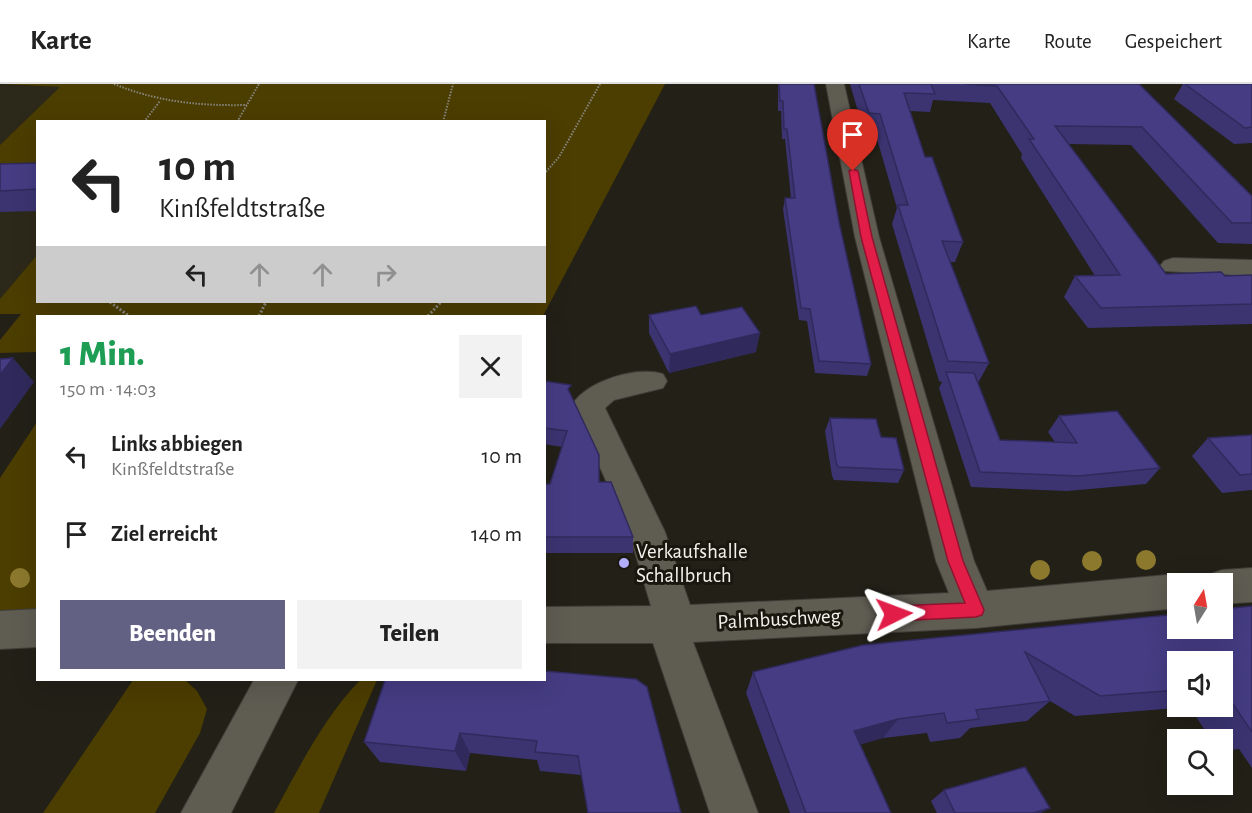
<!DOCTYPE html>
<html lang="de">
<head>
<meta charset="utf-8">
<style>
	:root { --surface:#fff; --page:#f2f2f2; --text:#222; --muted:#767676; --line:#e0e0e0; --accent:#626183 }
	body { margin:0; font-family:"Alegreya Sans",sans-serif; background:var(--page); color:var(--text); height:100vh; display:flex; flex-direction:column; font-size:22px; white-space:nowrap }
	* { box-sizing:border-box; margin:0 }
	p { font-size:20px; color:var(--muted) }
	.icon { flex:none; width:33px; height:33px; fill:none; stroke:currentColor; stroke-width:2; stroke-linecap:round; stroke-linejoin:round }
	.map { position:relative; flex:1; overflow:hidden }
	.drawer { position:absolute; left:36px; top:231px; width:510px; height:366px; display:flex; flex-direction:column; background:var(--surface); border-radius:0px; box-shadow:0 6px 24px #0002 }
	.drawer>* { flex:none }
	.banner { position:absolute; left:36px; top:36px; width:510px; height:183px; border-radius:0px; box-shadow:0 6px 24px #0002; background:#fff; color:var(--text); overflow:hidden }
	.needle { width:39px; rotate:11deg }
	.fabs { position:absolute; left:1167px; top:489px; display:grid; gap:12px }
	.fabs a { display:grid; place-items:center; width:66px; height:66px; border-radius:0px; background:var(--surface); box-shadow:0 6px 24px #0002; font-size:30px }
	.pin { position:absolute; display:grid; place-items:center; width:51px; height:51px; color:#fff; margin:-62px -26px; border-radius:50% 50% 50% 0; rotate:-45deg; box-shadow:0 0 6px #0007 }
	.pin .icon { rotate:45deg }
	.me { position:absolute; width:66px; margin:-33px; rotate:87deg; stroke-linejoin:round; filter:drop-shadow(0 0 4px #0008) }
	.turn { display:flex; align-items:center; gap:21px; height:126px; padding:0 24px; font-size:27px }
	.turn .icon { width:78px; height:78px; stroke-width:2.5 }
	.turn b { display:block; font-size:42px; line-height:51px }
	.lanes { display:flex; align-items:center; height:57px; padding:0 24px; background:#0003; justify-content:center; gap:30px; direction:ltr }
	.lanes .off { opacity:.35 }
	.round { display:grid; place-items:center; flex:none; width:63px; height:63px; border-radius:0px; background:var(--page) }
	.headline { display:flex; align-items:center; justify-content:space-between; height:102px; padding:0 24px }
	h1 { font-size:36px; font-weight:800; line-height:45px; color:#1e9e55 }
	.action { display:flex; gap:12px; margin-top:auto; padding:12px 24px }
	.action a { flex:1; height:69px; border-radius:0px; background:var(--accent); color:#fff; font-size:24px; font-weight:800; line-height:69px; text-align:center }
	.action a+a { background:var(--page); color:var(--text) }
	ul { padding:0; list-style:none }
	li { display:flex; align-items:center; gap:18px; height:78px; padding:0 24px }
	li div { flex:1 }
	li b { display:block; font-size:22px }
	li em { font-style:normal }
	header { display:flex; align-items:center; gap:36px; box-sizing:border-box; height:84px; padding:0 30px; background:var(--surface); border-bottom:2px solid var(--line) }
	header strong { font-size:28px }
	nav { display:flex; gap:33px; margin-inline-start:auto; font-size:21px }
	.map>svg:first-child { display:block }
	.built { fill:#2d291a }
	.green { fill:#4c3d00 }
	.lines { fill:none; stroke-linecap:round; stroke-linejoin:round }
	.minor-casing { stroke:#3f3d37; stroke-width:2 }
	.path-far1 { stroke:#88877f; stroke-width:2; stroke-dasharray:1.5 1.5; stroke-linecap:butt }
	.path { stroke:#88877f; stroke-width:3; stroke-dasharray:2 2; stroke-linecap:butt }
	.minor { fill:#5f5c52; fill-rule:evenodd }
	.tree { fill:#8c792e }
	.wall { fill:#3b3471; fill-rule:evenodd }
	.shaded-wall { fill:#302a5c }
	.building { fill:#453c83; stroke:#302a5c; stroke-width:1.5 }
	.route { fill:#e11d48; stroke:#92132f; stroke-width:1.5 }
	.poi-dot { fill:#b1adfa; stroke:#19170e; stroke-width:2 }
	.labels { text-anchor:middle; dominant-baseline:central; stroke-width:6; stroke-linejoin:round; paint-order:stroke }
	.poi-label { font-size:21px; fill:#f3f2ec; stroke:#19170e; text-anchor:start }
	.street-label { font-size:21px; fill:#f3f2ec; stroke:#19170e }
</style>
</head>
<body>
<header>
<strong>Karte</strong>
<nav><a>Karte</a><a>Route</a><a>Gespeichert</a></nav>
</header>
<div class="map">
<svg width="1252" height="729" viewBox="0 0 1252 729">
	<rect width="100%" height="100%" fill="#222017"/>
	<g class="built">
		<polygon points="0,1 61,3 0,61"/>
		<polygon points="38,93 37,171 0,215 0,94"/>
	</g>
	<g class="green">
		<polygon points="0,0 665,0 543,232 38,232 37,268 0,269 0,256 21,230 0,230 0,215 37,171 38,218 544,218 544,38 38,38 37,93 0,94 0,61 60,3"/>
		<polygon points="37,338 37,530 0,532 0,394"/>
		<polygon points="133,596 185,596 197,607 207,625 200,649 155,729 43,729"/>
		<path d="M360,596H377L319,729H274C300,682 323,635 360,596Z"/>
	</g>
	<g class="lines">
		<g class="minor-casing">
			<g id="minor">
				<path d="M826,0H844L879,153L974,477L987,507L1178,490L1192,495L1194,500H1178V524L976,544L693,558L758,729H710L653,559H544V523L651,522L629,448L572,321C587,297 636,282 663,290L667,297L663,304L614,316L605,324L665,448L690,521L949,509L936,477L855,153Z"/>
				<polygon points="1173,174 1252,176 1252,192 1164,187 1160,182 1164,177"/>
				<polygon points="1252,484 1252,518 1222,520 1222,500 1204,500 1208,491 1222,486"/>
				<polygon points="38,525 38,563 0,565 0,527"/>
				<polygon points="254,596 298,596 231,729 181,729"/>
			</g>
		</g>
		<g class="path-far1">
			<path d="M114,0C158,18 200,22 247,21"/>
			<polyline points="144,38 160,17"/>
			<polyline points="237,38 259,0"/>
			<polyline points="443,38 453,0"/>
			<polyline points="544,90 559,73 600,0"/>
		</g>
		<g class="path">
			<polyline points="110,218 129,232"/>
			<polyline points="259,232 266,218"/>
			<polyline points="428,232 441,218"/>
		</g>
		<use href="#minor" class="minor"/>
	</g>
	<g class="tree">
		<circle cx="1146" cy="476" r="10"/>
		<circle cx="1092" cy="477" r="10"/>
		<circle cx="1040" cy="486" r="10"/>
		<circle cx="20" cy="494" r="10"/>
	</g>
	<g class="wall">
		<polygon points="778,0 814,0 839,138 871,280 867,292 815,289 807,237 799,236 783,125 785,114 791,114 785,55 782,55 781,27 778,27"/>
		<polygon points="850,0 1139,0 1252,112 1252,160 1218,159 1131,61 1069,60 1166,190 1225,192 1252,191 1252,240 1088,244 1064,213 1075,192 1095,192 1021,74 1022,70 990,19 933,16 930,28 910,27 925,73 963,158 955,178 950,178 989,279 978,299 1000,356 1055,358 1048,348 1059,332 1160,384 1146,400 1067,407 971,403 939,304 942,298 939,297 892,140 897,124 875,48 864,48"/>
		<polygon points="1183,0 1252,0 1252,59 1234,60 1174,15"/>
		<polygon points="38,79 38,127 0,128 0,80"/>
		<polygon points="649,231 701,231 756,268 669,289 649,249"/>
		<polygon points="544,297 571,311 600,398 633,453 633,469 544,469 544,400 550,400 562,363 544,360"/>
		<polygon points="830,334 881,353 904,386 898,399 834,396 832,392 825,347"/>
		<polygon points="1252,351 1252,406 1222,409 1192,372 1208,354"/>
		<path d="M1252,522V684L1239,665L1222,667V656H1211L1190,623L1075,632L1050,617L1027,637L970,644L960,654L930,658L927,649L883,654L860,660L891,729H790L746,609L753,588ZM1178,578H1222V622H1178Z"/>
		<polygon points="636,595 581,691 540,687 537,676 470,669 466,687 380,678 364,658"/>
		<polygon points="944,706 1041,729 937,729 931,717"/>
	</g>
	<g class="shaded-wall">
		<polygon points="760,249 756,268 669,289 670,270"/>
		<polygon points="13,274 34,298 0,345 0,291"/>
		<polygon points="898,635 883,654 842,666 854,647"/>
		<polygon points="460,649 470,669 466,687 455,667"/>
		<polygon points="1050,724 1041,729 1033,729"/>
	</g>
	<g class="building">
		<polygon points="779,0 814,0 839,138 871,280 819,277 810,225 801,224 785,114 795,114 787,45 784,45 783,17 780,17"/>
		<polygon points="859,0 931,0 935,10 904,9 925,73 932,73 963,158 942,157 989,279 948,277 898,121 908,121 880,30 869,29"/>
		<polygon points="965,0 1139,0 1252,112 1252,139 1232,139 1142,43 1055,42 1166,190 1221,188 1225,192 1252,191 1252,220 1101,224 1075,192 1120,191 1029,55 1034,55 997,2"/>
		<polygon points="1185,0 1252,0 1252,43 1245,44"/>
		<polygon points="38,79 38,105 0,107 0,80"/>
		<polygon points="696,222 701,231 742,223 760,249 670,270 649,231"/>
		<polygon points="13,274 0,291 0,275"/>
		<polygon points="946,288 974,289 1000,356 1077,359 1059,332 1117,327 1160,384 1079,392 980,388"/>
		<polygon points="544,297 571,301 568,305 599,371 599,398 611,398 633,453 544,453 544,400 550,400 567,347 544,344"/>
		<polygon points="830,334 876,335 881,353 896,354 904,386 838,383 836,378"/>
		<polygon points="1252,351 1252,390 1240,391 1208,354"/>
		<polygon points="1252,522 1252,648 1222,604 1222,578 1178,578 1178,606 1100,612 1025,568 1050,617 976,626 979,635 947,639 944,629 898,635 854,647 891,729 806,729 753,588 863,561 1178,530 1178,544 1222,544 1222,525"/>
		<polygon points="544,587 636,595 647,603 681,729 588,729 578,672 535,668 537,657 460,649 455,667 364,658 385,596 544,596"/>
		<polygon points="1025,683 1050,724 1033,729 955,729 944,706"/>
	</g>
	<polygon class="route" points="853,85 858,87 872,153 963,477 984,526 982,531 976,533 894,537 888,535 886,530 888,524 894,522 965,519 948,477 861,153 849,87"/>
	<circle class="poi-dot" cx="624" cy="479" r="6"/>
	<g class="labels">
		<g class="poi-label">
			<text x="636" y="467">Verkaufshalle<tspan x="636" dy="24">Schallbruch</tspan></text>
		</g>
		<g class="street-label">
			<text transform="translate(779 535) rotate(-3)">Palmbuschweg</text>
		</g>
	</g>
</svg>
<div class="fabs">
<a><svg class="needle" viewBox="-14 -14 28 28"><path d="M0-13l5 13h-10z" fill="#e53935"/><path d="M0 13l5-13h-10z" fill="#767676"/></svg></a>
<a><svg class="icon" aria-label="sound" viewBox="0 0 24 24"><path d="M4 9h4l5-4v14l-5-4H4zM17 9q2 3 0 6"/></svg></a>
<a><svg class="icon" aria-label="search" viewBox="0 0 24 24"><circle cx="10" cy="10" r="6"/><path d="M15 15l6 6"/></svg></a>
</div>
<div class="pin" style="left:853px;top:87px;background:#d93025"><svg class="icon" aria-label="arrive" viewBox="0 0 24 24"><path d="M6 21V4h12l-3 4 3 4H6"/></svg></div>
<svg class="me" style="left:894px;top:530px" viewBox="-20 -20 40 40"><path d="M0-17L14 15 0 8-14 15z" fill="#e11d48" stroke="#fff" stroke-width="4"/></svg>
<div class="banner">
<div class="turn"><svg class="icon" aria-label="left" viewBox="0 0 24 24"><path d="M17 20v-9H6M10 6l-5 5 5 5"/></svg><div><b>10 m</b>Kinßfeldtstraße</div></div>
<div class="lanes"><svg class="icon" aria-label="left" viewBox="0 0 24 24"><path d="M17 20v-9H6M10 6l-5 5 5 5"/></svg><svg class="icon off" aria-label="ahead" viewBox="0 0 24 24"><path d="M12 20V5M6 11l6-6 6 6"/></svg><svg class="icon off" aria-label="ahead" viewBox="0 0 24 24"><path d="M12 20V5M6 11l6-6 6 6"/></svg><svg class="icon off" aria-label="right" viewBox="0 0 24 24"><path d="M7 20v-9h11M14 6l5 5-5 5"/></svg></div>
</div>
<section class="drawer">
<div class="headline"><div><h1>1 Min.</h1><p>150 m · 14:03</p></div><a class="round"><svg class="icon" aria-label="close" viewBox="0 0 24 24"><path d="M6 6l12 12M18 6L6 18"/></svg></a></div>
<ul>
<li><svg class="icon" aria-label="left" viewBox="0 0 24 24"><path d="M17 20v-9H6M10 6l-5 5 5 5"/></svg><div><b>Links abbiegen</b><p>Kinßfeldtstraße</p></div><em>10 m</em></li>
<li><svg class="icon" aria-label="arrive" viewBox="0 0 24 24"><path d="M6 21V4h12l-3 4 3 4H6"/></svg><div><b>Ziel erreicht</b></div><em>140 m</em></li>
</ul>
<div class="action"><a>Beenden</a><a>Teilen</a></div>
</section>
</div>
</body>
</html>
